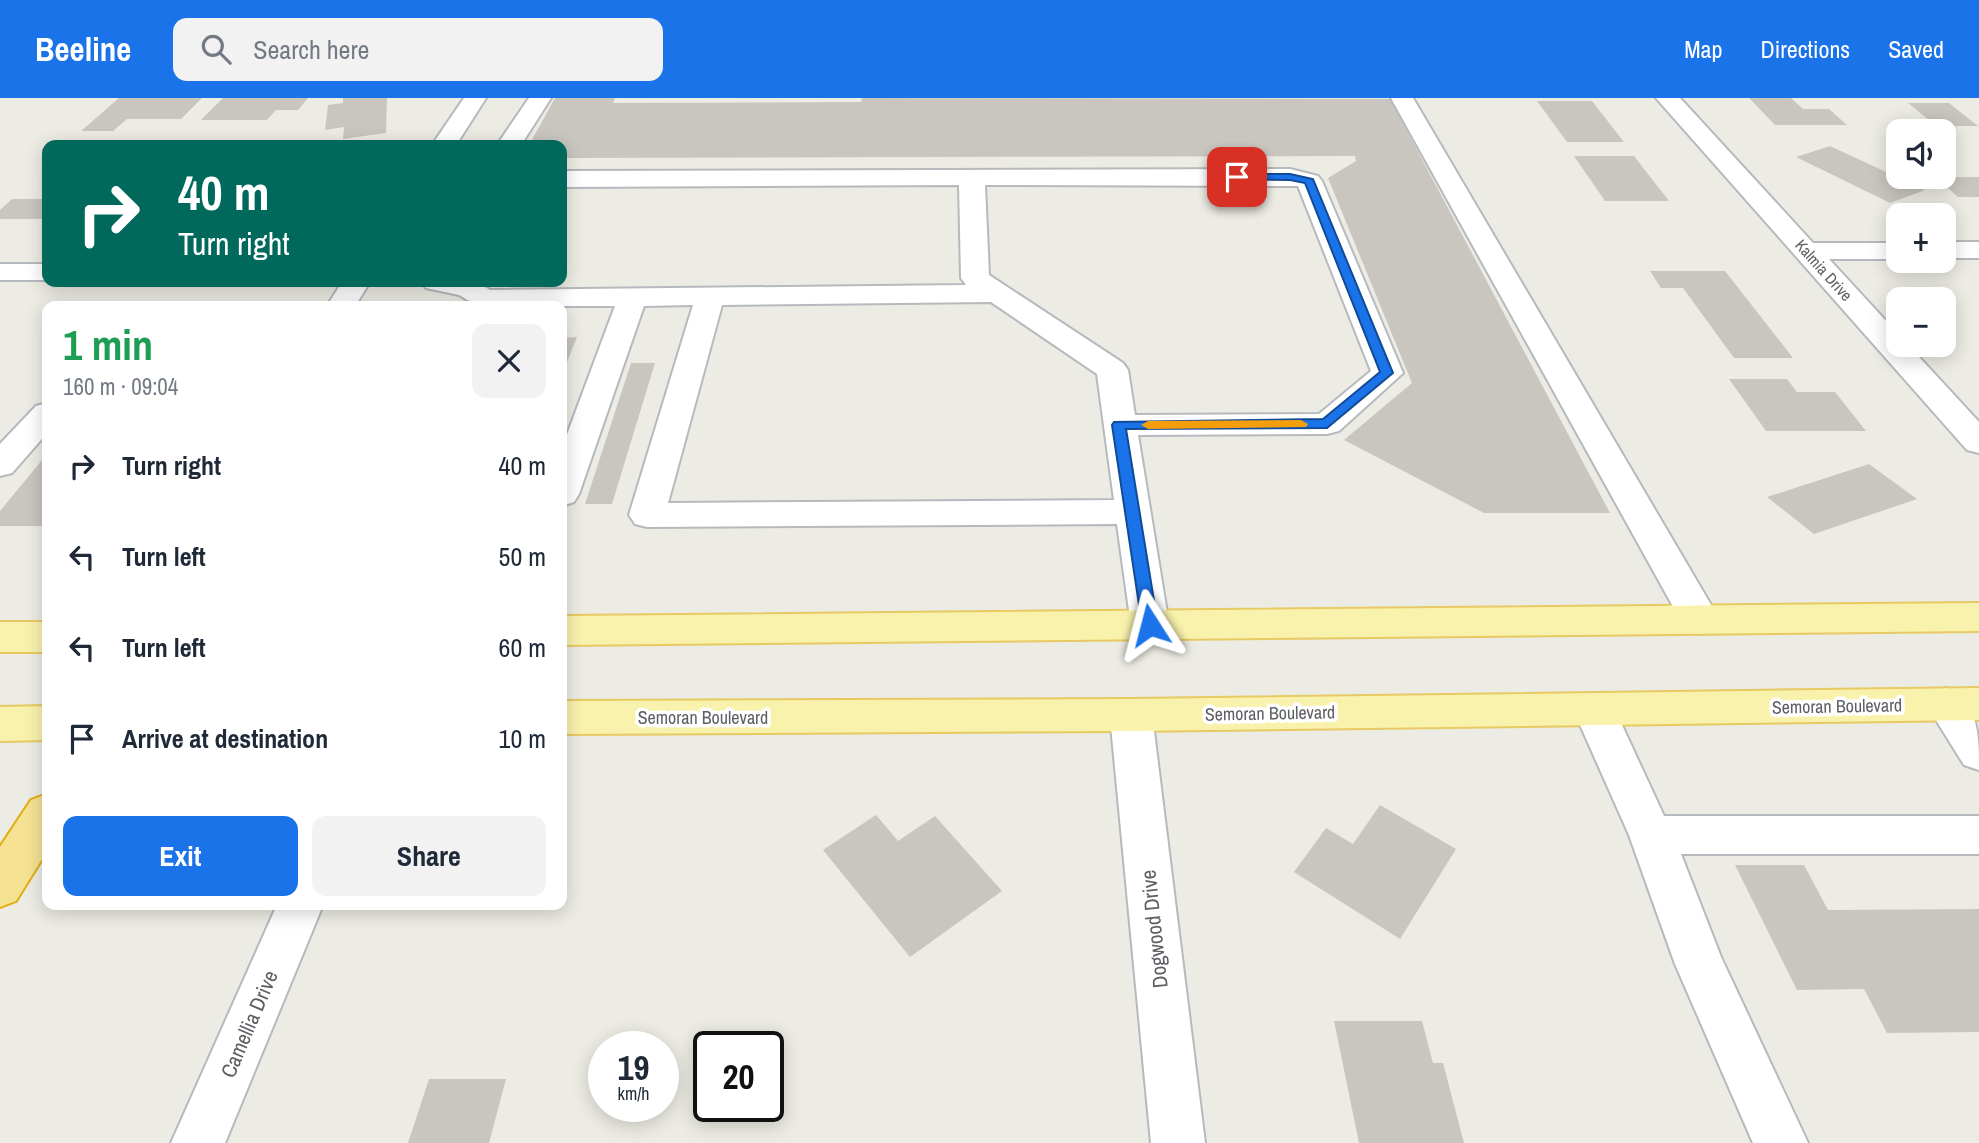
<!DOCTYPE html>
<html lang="en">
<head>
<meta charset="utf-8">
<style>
	:root { --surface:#fff; --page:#f2f2f3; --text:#1f2937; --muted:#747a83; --accent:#1a73e8 }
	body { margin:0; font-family:"Archivo Narrow",sans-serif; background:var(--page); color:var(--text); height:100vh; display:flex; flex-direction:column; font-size:26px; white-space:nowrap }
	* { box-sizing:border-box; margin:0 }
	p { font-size:23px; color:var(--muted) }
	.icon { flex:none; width:38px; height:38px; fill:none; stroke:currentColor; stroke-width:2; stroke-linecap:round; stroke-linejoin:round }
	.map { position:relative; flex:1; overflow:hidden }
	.details { position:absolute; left:42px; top:203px; width:525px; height:609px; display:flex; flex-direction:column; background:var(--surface); border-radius:14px; box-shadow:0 4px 18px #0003 }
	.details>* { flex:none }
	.top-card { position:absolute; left:42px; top:42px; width:525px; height:147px; border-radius:14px; box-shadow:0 4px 18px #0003; background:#00695c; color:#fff; overflow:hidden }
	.fabs { position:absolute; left:1886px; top:21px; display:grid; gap:14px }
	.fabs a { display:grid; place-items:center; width:70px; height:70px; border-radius:14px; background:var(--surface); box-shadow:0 4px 18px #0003; font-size:35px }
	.speed { position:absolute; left:588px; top:933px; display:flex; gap:14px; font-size:35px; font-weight:700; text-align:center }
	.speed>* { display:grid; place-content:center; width:91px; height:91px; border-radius:50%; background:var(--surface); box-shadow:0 4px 18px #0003; line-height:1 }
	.speed small { font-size:18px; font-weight:400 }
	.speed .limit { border:4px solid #111; border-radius:10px; background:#fff; color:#111 }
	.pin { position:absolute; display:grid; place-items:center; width:60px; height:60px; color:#fff; margin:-30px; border-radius:14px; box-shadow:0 4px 10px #0006 }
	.me { position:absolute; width:77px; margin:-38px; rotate:351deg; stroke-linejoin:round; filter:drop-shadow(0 0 5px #0008) }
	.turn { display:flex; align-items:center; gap:24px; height:147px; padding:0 21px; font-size:32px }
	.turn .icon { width:91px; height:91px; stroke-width:2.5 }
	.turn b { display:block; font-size:49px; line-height:60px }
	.round { display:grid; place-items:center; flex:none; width:74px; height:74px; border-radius:14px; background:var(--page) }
	.headline { display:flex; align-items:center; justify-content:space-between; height:119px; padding:0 21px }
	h1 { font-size:42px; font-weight:700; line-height:52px; color:#1e9e55 }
	.action { display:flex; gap:14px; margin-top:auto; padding:14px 21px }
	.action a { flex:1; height:80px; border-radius:14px; background:var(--accent); color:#fff; font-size:28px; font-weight:700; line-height:80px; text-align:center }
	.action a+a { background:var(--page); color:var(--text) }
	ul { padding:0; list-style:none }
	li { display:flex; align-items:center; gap:21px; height:91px; padding:0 21px }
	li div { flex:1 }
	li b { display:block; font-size:26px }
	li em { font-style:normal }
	header { display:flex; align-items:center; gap:42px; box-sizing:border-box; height:98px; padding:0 35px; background:var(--accent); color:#fff }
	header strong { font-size:33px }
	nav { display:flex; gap:38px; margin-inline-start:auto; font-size:24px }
	.search { width:490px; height:63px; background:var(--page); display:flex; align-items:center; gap:18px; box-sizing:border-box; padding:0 24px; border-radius:14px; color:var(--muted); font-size:26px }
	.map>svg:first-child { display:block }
	.building { fill:#c9c6c0 }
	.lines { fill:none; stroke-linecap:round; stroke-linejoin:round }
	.minor-casing { stroke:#b6b9bd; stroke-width:4 }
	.major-casing { stroke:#e7ca63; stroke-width:4 }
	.highway-casing { stroke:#e1ad10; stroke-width:4 }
	.minor { fill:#fff; fill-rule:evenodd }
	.major { fill:#f9f2ad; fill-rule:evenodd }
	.highway { fill:#f5e293; fill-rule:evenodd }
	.route { fill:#1a73e8; stroke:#114b97; stroke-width:2 }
	.slow { fill:#f59e0b }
	.labels { text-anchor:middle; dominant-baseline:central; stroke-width:7; stroke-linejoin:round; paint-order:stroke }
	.far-street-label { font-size:16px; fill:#5c5f63; stroke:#fff }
	.street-label { font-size:18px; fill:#5c5f63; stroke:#fff }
	.near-street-label { font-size:21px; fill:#5c5f63; stroke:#fff }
</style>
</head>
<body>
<header>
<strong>Beeline</strong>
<div class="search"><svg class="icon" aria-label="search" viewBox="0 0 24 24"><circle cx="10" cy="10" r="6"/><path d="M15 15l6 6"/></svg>Search here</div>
<nav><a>Map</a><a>Directions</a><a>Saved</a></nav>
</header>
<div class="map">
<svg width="1979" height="1045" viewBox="0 0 1979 1045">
	<rect width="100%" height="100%" fill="#edece4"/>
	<g class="building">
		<polygon points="119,0 202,0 181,21 127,21 113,33 81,33"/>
		<polygon points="223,0 308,0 298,12 276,12 267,22 201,22"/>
		<polygon points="343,0 387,0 386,35 343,41 344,29 325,32 328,7 343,5"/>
		<polygon points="555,0 615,0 613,5 861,4 862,0 1390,1 1610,415 1484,415 1344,342 1412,285 1328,80 1356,63 1355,58 562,60 562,47 529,47"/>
		<polygon points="1749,0 1791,0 1803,11 1829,11 1847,27 1775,27"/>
		<polygon points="1537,3 1592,3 1624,44 1567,44"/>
		<polygon points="1908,5 1949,5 1978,28 1936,28"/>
		<polygon points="1830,48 1925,92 1890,105 1796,59"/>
		<polygon points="1574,58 1634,58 1669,103 1605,103"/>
		<polygon points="1936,79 1979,79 1979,99 1958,99"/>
		<polygon points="12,101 47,101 47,121 0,121 0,112"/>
		<polygon points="1650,173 1725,173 1793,260 1734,260 1683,190 1661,190"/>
		<polygon points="577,239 562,277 562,240"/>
		<polygon points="631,265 655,265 612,406 585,406"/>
		<polygon points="1729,281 1787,281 1797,294 1835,294 1866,333 1766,333"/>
		<polygon points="47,356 47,428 0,428 0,413"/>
		<polygon points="1869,366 1917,401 1814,436 1767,399"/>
		<polygon points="1380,707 1456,751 1400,841 1294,774 1326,730 1353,746"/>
		<polygon points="876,717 898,743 935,718 1002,793 910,859 823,752"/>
		<polygon points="1735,767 1804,767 1828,812 1979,811 1979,934 1887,935 1864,891 1797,892"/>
		<polygon points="1334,923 1422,923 1433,965 1443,965 1464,1045 1359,1045"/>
		<polygon points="429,981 506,981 489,1045 408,1045"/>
	</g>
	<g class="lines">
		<g class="minor-casing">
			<g id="minor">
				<polygon points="464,0 486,0 456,47 432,47"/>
				<polygon points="529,0 551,0 521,47 497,47"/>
				<polygon points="1391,0 1413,0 1714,512 1719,522 1714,532 1700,536 1686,532"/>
				<polygon points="1656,0 1680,0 1813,145 1899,145 1899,161 1829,161 1899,237 1899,247 1908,247 1979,324 1979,355 1967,352"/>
				<path d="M1290,71L1318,78L1322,83L1403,275L1339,333L1327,336L1138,337L1169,527L1164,537L1150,541L1136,537L1131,527L1117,426L647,429L635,426L629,417L693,207L644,208L579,396L574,404L562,408V350L615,208H478L459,197L426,190L422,184H477L490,192L966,187L961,180L959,87L562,89V73ZM985,87L1298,88L1371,273L1319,316L1135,317L1128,272L1123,265L989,177ZM991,204L1097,276L1114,402L668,405L722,207Z"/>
				<rect x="1944" y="144" width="35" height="16"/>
				<rect x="0" y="166" width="47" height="16"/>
				<polygon points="342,184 370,184 355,208 327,208"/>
				<polygon points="47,305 47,335 12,375 0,378 0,346 36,308"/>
				<path d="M1946,590C1979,603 1979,639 1979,672L1964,667L1926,606L1932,595Z"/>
				<polygon points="1594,595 1609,599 1664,718 1979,718 1979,756 1681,756 1721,859 1808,1045 1753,1045 1675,866 1629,737 1573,611 1579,599"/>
				<polygon points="1131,601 1146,605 1152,617 1205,1045 1151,1045 1110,617 1116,605"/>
				<polygon points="277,807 323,807 225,1045 171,1045"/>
			</g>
		</g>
		<g class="major-casing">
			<g id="major">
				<polygon points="1979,505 1979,533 562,547 562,518"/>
				<rect x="0" y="524" width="47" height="30"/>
				<polygon points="1979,590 1979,622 1131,633 562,636 562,603 1131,601"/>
				<polygon points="47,608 47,642 0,643 0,609"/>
			</g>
		</g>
		<g class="highway-casing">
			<polygon id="highway" points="47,696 47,753 16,803 0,809 0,749 31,702"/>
		</g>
		<use href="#minor" class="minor"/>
		<use href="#major" class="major"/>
		<use href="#highway" class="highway"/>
	</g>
	<polygon class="route" points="1237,76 1290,76 1313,81 1393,275 1327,330 1126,331 1158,527 1150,533 1142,527 1112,327 1114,324 1323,321 1380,274 1305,85 1290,82 1233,81 1233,77"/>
	<polygon class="slow" points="1301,322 1308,326 1306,329 1148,331 1141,327 1148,323"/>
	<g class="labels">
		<g class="far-street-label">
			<text transform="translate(1824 172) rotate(48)">Kalmia Drive</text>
		</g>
		<g class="street-label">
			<text transform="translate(1837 608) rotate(-1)">Semoran Boulevard</text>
			<text transform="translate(1270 615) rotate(-1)">Semoran Boulevard</text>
			<text x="703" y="619">Semoran Boulevard</text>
		</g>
		<g class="near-street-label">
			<text transform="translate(1154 831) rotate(-96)">Dogwood Drive</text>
			<text transform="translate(249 926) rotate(-67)">Camellia Drive</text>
		</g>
	</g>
</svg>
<div class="fabs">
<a><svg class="icon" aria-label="sound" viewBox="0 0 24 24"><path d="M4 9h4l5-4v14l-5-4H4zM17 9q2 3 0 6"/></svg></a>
<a>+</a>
<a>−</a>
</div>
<div class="speed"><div>19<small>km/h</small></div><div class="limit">20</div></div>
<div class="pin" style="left:1237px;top:79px;background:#d93025"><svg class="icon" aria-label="arrive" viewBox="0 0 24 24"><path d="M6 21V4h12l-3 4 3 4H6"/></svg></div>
<svg class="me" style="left:1150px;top:527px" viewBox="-20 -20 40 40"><path d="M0-17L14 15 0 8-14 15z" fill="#1a73e8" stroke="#fff" stroke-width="4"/></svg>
<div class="top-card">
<div class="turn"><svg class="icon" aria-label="right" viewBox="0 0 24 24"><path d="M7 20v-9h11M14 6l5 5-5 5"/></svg><div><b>40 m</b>Turn right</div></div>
</div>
<section class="details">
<div class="headline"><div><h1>1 min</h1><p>160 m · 09:04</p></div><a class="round"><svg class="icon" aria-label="close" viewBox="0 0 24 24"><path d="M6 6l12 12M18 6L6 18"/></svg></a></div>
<ul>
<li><svg class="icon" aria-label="right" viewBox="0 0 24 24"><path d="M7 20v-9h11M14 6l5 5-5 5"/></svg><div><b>Turn right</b></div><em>40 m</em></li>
<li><svg class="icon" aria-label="left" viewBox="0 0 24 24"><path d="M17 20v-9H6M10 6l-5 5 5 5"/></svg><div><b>Turn left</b></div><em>50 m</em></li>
<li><svg class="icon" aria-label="left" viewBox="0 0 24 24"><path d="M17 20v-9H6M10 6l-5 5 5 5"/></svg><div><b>Turn left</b></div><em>60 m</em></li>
<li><svg class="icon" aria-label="arrive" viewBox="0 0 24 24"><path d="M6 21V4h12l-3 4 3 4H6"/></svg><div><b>Arrive at destination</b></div><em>10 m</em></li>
</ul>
<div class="action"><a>Exit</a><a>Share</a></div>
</section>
</div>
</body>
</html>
